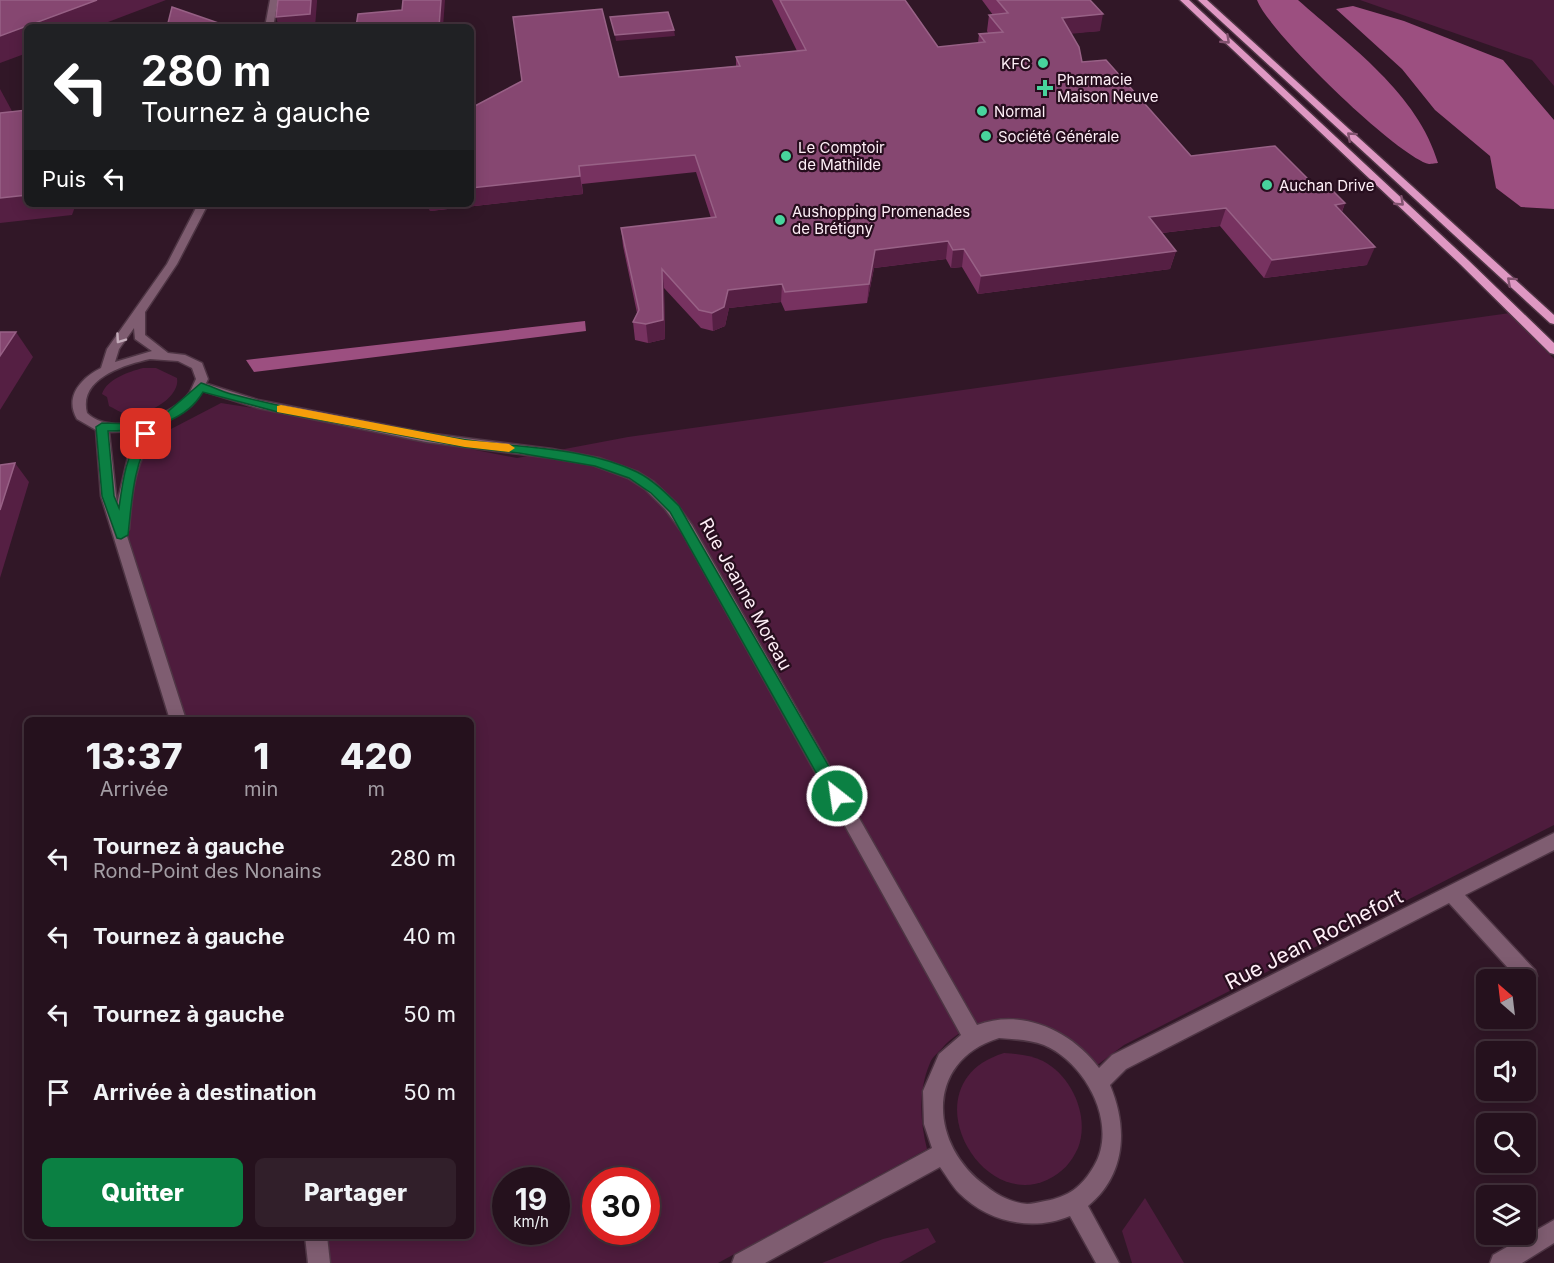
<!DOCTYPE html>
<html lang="fr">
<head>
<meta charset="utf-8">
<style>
	:root { --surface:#25111d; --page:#311f2a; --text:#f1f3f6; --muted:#a39da4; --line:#42313b; --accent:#0b8043 }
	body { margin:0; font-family:Inter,sans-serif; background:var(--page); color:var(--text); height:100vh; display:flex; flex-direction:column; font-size:22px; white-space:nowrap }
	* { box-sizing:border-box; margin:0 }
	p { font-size:20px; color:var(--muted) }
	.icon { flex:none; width:33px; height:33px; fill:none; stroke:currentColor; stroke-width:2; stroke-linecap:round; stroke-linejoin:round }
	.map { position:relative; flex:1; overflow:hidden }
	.panel { position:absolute; left:24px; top:717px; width:450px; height:522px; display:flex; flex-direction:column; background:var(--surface); border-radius:9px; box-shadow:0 3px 15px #0003,0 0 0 2px var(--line) }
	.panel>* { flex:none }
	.hud { position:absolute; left:24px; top:24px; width:450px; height:183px; border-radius:9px; box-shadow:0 3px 15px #0003,0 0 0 2px var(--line); background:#202124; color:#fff; overflow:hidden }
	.needle { width:39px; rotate:332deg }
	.fabs { position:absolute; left:1476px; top:969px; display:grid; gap:12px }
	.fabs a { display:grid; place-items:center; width:60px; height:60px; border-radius:9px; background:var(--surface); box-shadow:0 3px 15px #0003,0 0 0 2px var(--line); font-size:30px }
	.speed { position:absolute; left:492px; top:1167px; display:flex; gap:12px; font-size:30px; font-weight:700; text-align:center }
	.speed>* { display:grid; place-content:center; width:78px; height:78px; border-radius:50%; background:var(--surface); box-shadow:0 3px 15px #0003,0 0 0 2px var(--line); line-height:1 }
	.speed small { font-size:15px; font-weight:400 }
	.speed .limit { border:9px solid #d22; background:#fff; color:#111 }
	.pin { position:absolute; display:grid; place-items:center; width:51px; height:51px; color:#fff; margin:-26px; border-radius:12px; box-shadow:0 3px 9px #0006 }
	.me { position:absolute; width:66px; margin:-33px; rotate:330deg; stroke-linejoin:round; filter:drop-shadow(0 0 4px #0008) }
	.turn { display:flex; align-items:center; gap:21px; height:126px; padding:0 18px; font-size:27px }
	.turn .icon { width:78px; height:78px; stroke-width:2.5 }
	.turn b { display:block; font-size:42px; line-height:51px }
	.then { display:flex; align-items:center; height:57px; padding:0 18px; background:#0003; gap:12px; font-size:22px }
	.eta { display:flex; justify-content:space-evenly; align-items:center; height:102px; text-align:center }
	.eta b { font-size:36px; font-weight:800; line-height:42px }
	.button { display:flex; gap:12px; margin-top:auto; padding:12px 18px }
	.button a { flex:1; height:69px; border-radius:9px; background:var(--accent); color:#fff; font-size:24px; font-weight:800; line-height:69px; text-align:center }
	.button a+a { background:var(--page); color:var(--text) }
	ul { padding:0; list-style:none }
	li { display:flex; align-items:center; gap:18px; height:78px; padding:0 18px }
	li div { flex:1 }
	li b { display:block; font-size:22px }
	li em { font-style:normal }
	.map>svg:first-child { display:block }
	.green { fill:#4e1c3d; fill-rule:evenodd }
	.water { fill:#9c4f80 }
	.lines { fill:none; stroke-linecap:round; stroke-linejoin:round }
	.minor-casing { stroke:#4e3544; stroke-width:3 }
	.tertiary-casing { stroke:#4e3544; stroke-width:3 }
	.primary-casing { stroke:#4e3544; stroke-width:3 }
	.minor { fill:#7f5d71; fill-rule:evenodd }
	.tertiary { fill:#7f5d71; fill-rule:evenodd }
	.primary { fill:#df98c3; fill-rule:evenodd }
	.wall { fill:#773260 }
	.shaded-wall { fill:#551f43 }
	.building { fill:#864771; stroke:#986186; stroke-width:1.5 }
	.oneway { stroke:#835370 }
	.oneway2 { stroke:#c5adbb }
	.route { fill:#0b8043; stroke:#07532c; stroke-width:1.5 }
	.slow { fill:#f59e0b }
	.poi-dot { fill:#48d49d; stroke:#270e1e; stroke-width:2 }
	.labels { text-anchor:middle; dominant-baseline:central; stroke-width:4.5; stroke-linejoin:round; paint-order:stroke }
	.far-poi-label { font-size:15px; fill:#feeff7; stroke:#270e1e; text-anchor:start }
	.street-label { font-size:18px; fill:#feeff7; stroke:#270e1e }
	.near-street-label { font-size:21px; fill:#feeff7; stroke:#270e1e }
</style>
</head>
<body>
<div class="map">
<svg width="1554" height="1263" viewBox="0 0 1554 1263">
	<rect width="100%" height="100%" fill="#311727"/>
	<g class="green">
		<polygon points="1360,0 1554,0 1554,86 1532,60"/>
		<path d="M1510,313L1554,359V825L1124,1045L1096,1066C1087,1054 1076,1041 1063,1034C1027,1012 974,1014 944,1046C940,1051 932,1057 930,1063C918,1091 920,1121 927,1149L718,1263H324L320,1236H471V720H185L127,533L129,491L146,442L221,403L296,415L517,458L628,437ZM506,1180H556V1232H506ZM596,1180H646V1232H596Z"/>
		<path d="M143,368H156L177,378C181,398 143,419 125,414C121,413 114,408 109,406L107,397L102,394C107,379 128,372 143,368Z"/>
		<path d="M1004,1053C1018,1054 1030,1055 1043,1061C1072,1076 1090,1117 1078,1148C1071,1163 1063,1172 1047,1180C978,1212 908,1082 1004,1053Z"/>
		<polygon points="1145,1198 1184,1263 1132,1263 1122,1231"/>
		<polygon points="928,1228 936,1242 899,1263 822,1263 883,1239"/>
	</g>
	<g class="water">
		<path d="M1257,0H1298C1350,46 1418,94 1438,163C1437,163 1431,164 1429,164C1397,156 1268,31 1257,0Z"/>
		<polygon points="1353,6 1404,21 1503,60 1554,120 1554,209 1521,207 1496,188 1490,156 1435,110 1402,69 1336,9"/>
		<polygon points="585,321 586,331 254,372 246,360"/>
	</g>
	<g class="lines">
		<g class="minor-casing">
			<g id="minor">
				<path d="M201,382L258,400L426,433L552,449L599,458L638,472L654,482L675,502L692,525L977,1025C1023,1008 1071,1031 1099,1068L1112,1055L1554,833V850L1465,895L1535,970L1537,976L1535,982L1528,985L1526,984V980H1519L1449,903L1126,1069L1110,1085C1128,1128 1126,1175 1088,1206L1119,1263H1096L1070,1216C1032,1232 988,1222 959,1193C952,1186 946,1175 940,1167L765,1263H732L735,1255L932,1148L924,1124L923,1091L939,1054L961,1035L682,532L665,509L645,489L628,478L593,465L552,458L426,442L258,408L197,389L195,386ZM999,1038C1014,1039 1030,1040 1044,1045C1085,1062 1119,1124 1094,1166C1082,1187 1068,1197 1045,1201C1039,1202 1032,1204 1027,1204C1012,1203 997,1195 986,1186C929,1145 924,1061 999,1038Z"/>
				<polygon points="1554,1220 1554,1243 1522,1263 1490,1263 1493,1255"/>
			</g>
		</g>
		<g class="tertiary-casing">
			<g id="tertiary">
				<polygon points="270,0 278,0 273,27 265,27"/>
				<path d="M198,204H208L177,264L145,312V335L168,353L185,355L202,363L208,379C202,392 196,404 183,412C178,415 171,418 167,422C136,453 132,485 129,529L126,533L186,720H170L101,496L96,430L77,419C64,397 81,378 101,368L107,349L167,264ZM134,328L135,339L152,351L115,362L119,349ZM150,359L178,361L192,368L196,379C194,383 192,388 190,392C172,418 112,437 87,413C78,379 123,365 150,359ZM147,428L128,457L117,504L109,432L135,431Z"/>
				<polygon points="305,1236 327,1236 330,1263 308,1263"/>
			</g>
		</g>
		<g class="primary-casing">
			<g id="primary">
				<polygon points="1180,0 1189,0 1468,260 1554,343 1554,354 1550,353 1460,264"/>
				<polygon points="1198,0 1207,0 1554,315 1554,324 1550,323"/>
			</g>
		</g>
		<use href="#minor" class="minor"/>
		<use href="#tertiary" class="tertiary"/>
		<use href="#primary" class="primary"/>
	</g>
	<polygon class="wall" points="772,0 905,0 938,47 978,43 979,34 988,33 987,31 989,15 993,15 982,0 1090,0 1100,31 1071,33 1082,62 1191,156 1313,184 1345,203 1342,212 1367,265 1264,278 1220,226 1162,233 1176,251 1170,269 978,294 962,267 951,268 946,259 874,268 867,303 785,311 781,302 729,308 725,326 713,331 701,328 664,288 665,339 648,343 635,340 633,322 637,313 623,246 621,228 711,218 696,172 582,184 583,194 430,211 428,204 471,204 619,77 736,66 736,57 797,51"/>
	<g class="shaded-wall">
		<polygon points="97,0 166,0 95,27 27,27 27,53 0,63 0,36"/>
		<polygon points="311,0 317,0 317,2 315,27 279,27 276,17"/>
		<polygon points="441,0 445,0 443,27 439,27"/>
		<polygon points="1103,14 1100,31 1059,35 1062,18"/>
		<polygon points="674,30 675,36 616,41 615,35"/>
		<polygon points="0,89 12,111 0,137"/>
		<polygon points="580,176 583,194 430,211 428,204 471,204 471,188"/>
		<polygon points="27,195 27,204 76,204 72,215 0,223 0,198"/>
		<polygon points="1345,203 1338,221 1335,205"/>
		<polygon points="1226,208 1220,226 1144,235 1149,217"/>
		<polygon points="948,241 946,259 874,268 867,303 869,284 875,250"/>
		<polygon points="1375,247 1367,265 1264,278 1272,260"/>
		<polygon points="964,249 962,267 951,268 953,250"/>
		<polygon points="1176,251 1170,269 978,294 981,276"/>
		<polygon points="662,269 664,288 665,339 648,343 646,324"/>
		<polygon points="782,284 781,302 729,308 725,326 713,331 712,313 728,290"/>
		<polygon points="16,332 33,357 0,410 0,356"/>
		<polygon points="15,463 29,482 0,578 0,510"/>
	</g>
	<g class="building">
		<polygon points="0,0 97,0 0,36"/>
		<polygon points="278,0 311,0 310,14 276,17"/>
		<polygon points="403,0 441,0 439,27 356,27 358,14 402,10"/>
		<polygon points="780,0 905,0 938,47 985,42 979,34 1003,32 989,15 1008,13 997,0 1090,0 1103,14 1062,18 1079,47 1082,62 1106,60 1191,156 1275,146 1313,184 1325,183 1345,203 1335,205 1375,247 1272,260 1226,208 1149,217 1176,251 981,276 964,249 953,250 948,241 875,250 869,284 785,292 782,284 728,290 724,307 712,313 699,310 662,269 663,320 646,324 633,322 639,310 621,228 716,217 695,155 579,166 580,176 471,188 471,108 522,81 513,17 602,9 619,77 740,66 736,57 806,50"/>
		<polygon points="172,7 227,26 216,27 167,27"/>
		<polygon points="668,12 674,30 615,35 610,17"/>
		<polygon points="27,110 27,195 0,198 0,113"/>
		<polygon points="0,332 16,332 0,356"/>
		<polygon points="15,463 0,510 0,465"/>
	</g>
	<defs><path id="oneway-chevron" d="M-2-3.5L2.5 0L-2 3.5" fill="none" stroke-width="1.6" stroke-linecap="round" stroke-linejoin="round" transform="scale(1.5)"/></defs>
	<g class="oneway">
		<use href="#oneway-chevron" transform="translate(1226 40) rotate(43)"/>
		<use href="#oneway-chevron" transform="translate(1351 136) rotate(-138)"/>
		<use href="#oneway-chevron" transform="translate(1400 202) rotate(43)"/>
		<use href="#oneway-chevron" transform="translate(1511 281) rotate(-138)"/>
	</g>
	<use class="oneway2" href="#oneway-chevron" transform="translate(120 339) rotate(125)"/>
	<path class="route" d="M201,383C211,386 220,391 231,394C304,413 380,424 454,438C514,449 580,445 637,472C653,480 666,493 679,506L843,791L845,796L843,801H832L670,512L651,493L629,478L595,466L519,453L465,447L278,412L203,392C184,424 142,431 108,431L114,496L119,508C123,479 126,456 142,431L146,430L152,434C133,465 132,499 128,535L121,539L117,538L102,496L96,427L102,423L134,424L165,414Z"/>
	<polygon class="slow" points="281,405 465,440 509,444 515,448 509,452 465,447 277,412 277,406"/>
	<g class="poi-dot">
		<circle cx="1043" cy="63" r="6"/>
		<path d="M1042 79h6v6h6v6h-6v6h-6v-6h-6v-6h6z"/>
		<circle cx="982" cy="111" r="6"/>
		<circle cx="986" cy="136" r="6"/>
		<circle cx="786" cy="156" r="6"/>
		<circle cx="1267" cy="185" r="6"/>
		<circle cx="780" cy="220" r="6"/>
	</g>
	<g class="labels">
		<g class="far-poi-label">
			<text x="1031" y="63" text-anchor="end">KFC</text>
			<text x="1057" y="79">Pharmacie<tspan x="1057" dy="17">Maison Neuve</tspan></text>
			<text x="994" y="111">Normal</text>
			<text x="998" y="136">Société Générale</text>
			<text x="798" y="147">Le Comptoir<tspan x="798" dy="17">de Mathilde</tspan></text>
			<text x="1279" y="185">Auchan Drive</text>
			<text x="792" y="211">Aushopping Promenades<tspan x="792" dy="17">de Brétigny</tspan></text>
		</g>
		<g class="street-label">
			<text transform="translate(746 594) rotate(61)">Rue Jeanne Moreau</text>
		</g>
		<g class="near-street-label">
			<text transform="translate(1314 939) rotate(-27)">Rue Jean Rochefort</text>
		</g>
	</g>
</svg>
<div class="fabs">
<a><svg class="needle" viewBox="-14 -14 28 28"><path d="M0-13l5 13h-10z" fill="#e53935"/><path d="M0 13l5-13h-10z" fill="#a39da4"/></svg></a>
<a><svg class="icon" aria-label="sound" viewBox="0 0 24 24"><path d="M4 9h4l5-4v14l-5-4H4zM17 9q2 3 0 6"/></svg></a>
<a><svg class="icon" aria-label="search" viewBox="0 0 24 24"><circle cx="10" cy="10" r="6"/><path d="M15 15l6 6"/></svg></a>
<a><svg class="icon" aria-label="layers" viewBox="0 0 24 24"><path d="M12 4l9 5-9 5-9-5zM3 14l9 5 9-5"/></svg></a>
</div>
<div class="speed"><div>19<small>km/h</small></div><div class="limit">30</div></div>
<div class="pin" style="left:146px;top:434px;background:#d93025"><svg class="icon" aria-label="arrive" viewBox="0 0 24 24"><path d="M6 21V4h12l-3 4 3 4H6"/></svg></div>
<svg class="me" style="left:837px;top:796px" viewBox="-20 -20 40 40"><circle r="17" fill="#0b8043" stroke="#fff" stroke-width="3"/><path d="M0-11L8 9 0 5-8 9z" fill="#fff"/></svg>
<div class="hud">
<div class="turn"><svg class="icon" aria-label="left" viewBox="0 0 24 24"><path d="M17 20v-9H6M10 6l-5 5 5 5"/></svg><div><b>280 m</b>Tournez à gauche</div></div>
<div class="then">Puis<svg class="icon" aria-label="left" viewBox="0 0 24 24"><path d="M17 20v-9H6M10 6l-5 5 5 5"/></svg></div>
</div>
<section class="panel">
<div class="eta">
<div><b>13:37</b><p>Arrivée</p></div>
<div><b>1</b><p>min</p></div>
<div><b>420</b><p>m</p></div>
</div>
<ul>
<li><svg class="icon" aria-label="left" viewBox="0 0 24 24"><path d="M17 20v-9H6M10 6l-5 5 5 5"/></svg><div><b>Tournez à gauche</b><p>Rond-Point des Nonains</p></div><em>280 m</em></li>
<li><svg class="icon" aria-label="left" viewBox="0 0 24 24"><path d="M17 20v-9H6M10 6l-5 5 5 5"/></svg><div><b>Tournez à gauche</b></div><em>40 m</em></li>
<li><svg class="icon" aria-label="left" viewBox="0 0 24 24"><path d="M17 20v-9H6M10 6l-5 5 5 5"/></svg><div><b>Tournez à gauche</b></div><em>50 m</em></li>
<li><svg class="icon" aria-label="arrive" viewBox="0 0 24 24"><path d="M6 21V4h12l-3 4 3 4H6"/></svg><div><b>Arrivée à destination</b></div><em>50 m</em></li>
</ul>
<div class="button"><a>Quitter</a><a>Partager</a></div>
</section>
</div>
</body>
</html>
